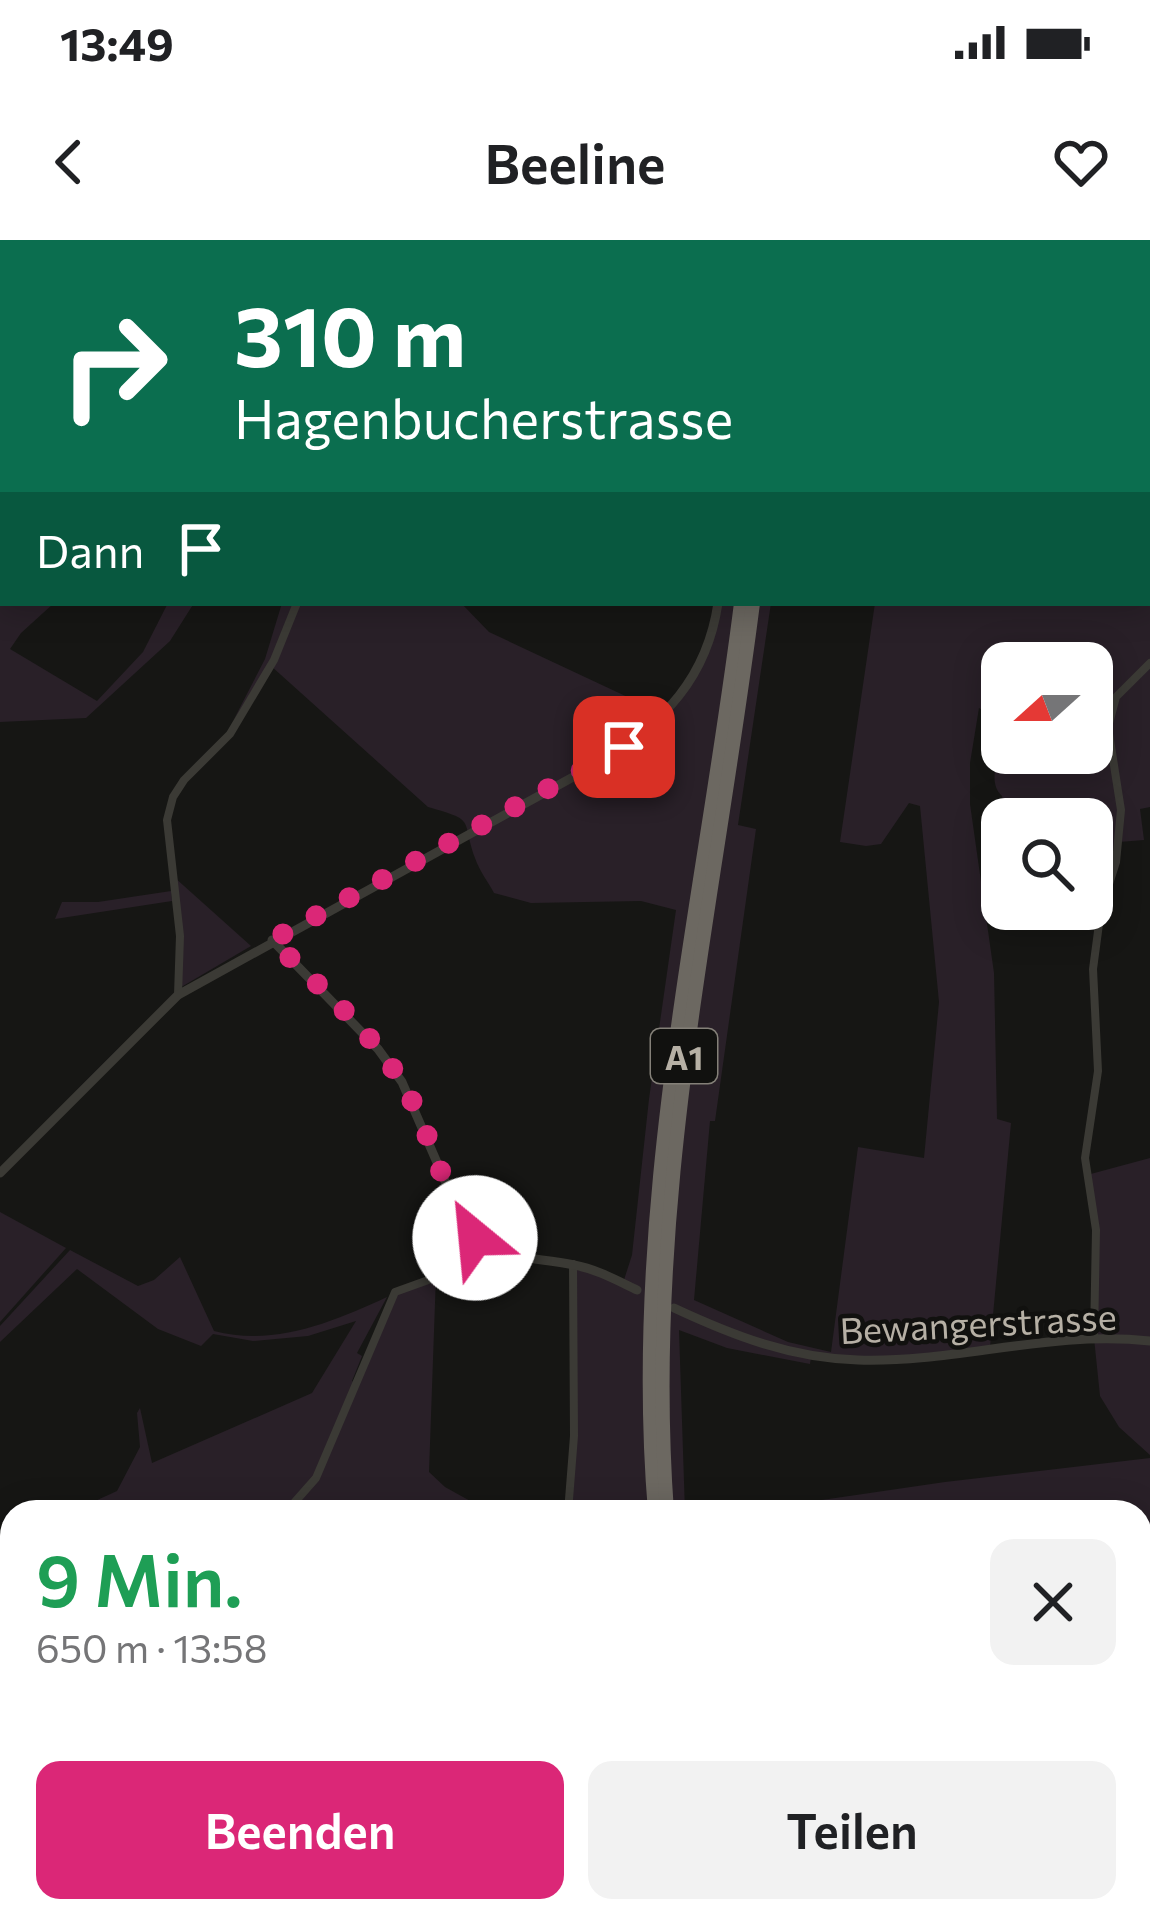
<!DOCTYPE html>
<html lang="de">
<head>
<meta charset="utf-8">
<style>
	:root { --surface:#fff; --page:#f2f2f2; --text:#202124; --muted:#757577; --accent:#db2777 }
	body { margin:0; font-family:Commissioner,sans-serif; background:var(--page); color:var(--text); height:100vh; display:flex; flex-direction:column; font-size:45px; white-space:nowrap }
	* { box-sizing:border-box; margin:0 }
	p { font-size:39px; color:var(--muted) }
	.icon { flex:none; width:66px; height:66px; fill:none; stroke:currentColor; stroke-width:2; stroke-linecap:round; stroke-linejoin:round }
	.map { position:relative; flex:1; overflow:hidden }
	.drawer { position:absolute; left:0px; top:1260px; width:1152px; height:423px; display:flex; flex-direction:column; background:var(--surface); border-radius:36px 36px 0 0; box-shadow:0 6px 30px #0003 }
	.drawer>* { flex:none }
	.banner { position:absolute; left:0px; top:0px; width:1152px; height:366px; box-shadow:0 6px 30px #0003; background:#0b6e4f; color:#fff; overflow:hidden }
	.needle { width:78px; rotate:249deg }
	.buttons { position:absolute; left:981px; top:402px; display:grid; gap:24px }
	.buttons a { display:grid; place-items:center; width:132px; height:132px; border-radius:24px; background:var(--surface); box-shadow:0 6px 30px #0003; font-size:60px }
	.pin { position:absolute; display:grid; place-items:center; width:102px; height:102px; color:#fff; margin:-51px; border-radius:24px; box-shadow:0 6px 18px #0006 }
	.me { position:absolute; width:132px; margin:-66px; rotate:332deg; stroke-linejoin:round; filter:drop-shadow(0 0 9px #0008) }
	.turn { display:flex; align-items:center; gap:42px; height:252px; padding:0 36px; font-size:54px }
	.turn .icon { width:156px; height:156px; stroke-width:2.5 }
	.turn b { display:block; font-size:84px; line-height:102px }
	.then { display:flex; align-items:center; height:114px; padding:0 36px; background:#0003; gap:24px; font-size:45px }
	.round { display:grid; place-items:center; flex:none; width:126px; height:126px; border-radius:24px; background:var(--page) }
	.headline { display:flex; align-items:center; justify-content:space-between; height:204px; padding:0 36px }
	h1 { font-size:72px; font-weight:600; line-height:90px; color:#1e9e55 }
	.action { display:flex; gap:24px; margin-top:auto; padding:24px 36px }
	.action a { flex:1; height:138px; border-radius:24px; background:var(--accent); color:#fff; font-size:48px; font-weight:600; line-height:138px; text-align:center }
	.action a+a { background:var(--page); color:var(--text) }
	.status { display:flex; justify-content:space-between; align-items:center; height:84px; padding:0 60px; background:var(--surface); direction:ltr }
	.status svg { height:33px; fill:currentColor }
	header { display:flex; justify-content:space-between; align-items:center; height:156px; padding:0 36px; background:var(--surface); font-size:54px; font-weight:600 }
	.map>svg:first-child { display:block }
	.green { fill:#292028 }
	.lines { fill:none; stroke-linecap:round; stroke-linejoin:round }
	.stream { stroke:#3a302a; stroke-width:3 }
	.minor { stroke:#3b3a35; stroke-width:8 }
	.tertiary { stroke:#3b3a35; stroke-width:9 }
	.motorway { stroke:#6c6861; stroke-width:14 }
	.route { stroke:#db2777; stroke-width:21; stroke-dasharray:0 37.8 }
	.labels { text-anchor:middle; dominant-baseline:central; stroke-width:9; stroke-linejoin:round; paint-order:stroke }
	.shield { fill:#11110f; stroke:#848078; stroke-width:3 }
	.shield-label { font-size:33px; font-weight:bold; fill:#b6b0a5 }
	.street-label { font-size:36px; fill:#b6b0a5; stroke:#11110f }
</style>
</head>
<body>
<div class="status"><b>13:49</b><svg viewBox="0 0 49 12"><path d="M0 12V9h3v3zM5 12V6h3v6zM10 12V3h3v9zM15 12V0h3v12zM26 1h20v11H26zM47 4h2v5h-2z"/></svg></div>
<header><svg class="icon" aria-label="back" viewBox="0 0 24 24"><path d="M15 5l-7 7 7 7"/></svg>Beeline<svg class="icon" aria-label="heart" viewBox="0 0 24 24"><path d="M12 20l-8-8c-3-5 5-10 8-4 3-6 11-1 8 4z"/></svg></header>
<div class="map">
<svg width="1150" height="1681" viewBox="0 0 1150 1681">
	<rect width="100%" height="100%" fill="#161614"/>
	<g class="green">
		<polygon points="0,0 147,0 3,3 3,75"/>
		<polygon points="416,0 798,0 415,3"/>
		<path d="M1150,216V567L1140,569L1144,600L1119,602L1117,609L1092,614V579H1006L1002,556C988,543 997,521 1002,504V513H1092V423H1002V482L979,468L970,523V564L994,733L997,879L1011,883L990,1107L903,1118L811,1117L810,1124L727,1108L679,1090L685,1272H568L574,1196L573,1024L623,1043L632,1015L649,859L676,670L641,661L531,663L494,653C488,642 479,630 475,618C461,578 477,581 428,567L271,426V420L233,481L265,419L282,363H461L489,392L666,475L695,436L718,363H771L738,585L756,589L715,881H710L694,1060L788,1102L831,1112L858,907L924,918L939,762L920,566L909,563L881,604L866,606L840,602L875,363H1149Z"/>
		<polygon points="0,320 3,363 54,363 21,393 10,409 97,461 143,412 168,363 194,363 170,401 86,478 0,482"/>
		<polygon points="174,637 251,706 183,746 179,745"/>
		<polygon points="171,651 172,661 55,679 62,662 98,662"/>
		<polygon points="1150,918 1150,1215 1119,1187 1100,1156 1094,1098 1096,990 1087,935"/>
		<polygon points="0,972 66,1008 0,1082"/>
		<path d="M70,1010L138,1046L154,1040L180,1017L214,1091C274,1107 333,1082 387,1057L357,1113L362,1116L352,1141L356,1144L395,1052L436,1035L429,1232L445,1247L490,1272H71L117,1251L140,1207L137,1173L140,1168L152,1223L312,1153L356,1081L308,1096L253,1101L213,1094L201,1106L158,1089L77,1029L0,1102V1086Z"/>
		<polygon points="1150,1218 1150,1569 1140,1563 1140,1272 740,1272 945,1242"/>
		<polygon points="12,1435 12,1671 620,1671 625,1681 0,1681 0,1441"/>
	</g>
	<g class="lines">
		<g class="stream">
			<polyline points="5,0 12,3"/>
			<polyline points="475,1671 489,1676 504,1671"/>
			<polyline points="567,1671 576,1681"/>
			<polyline points="118,1681 118,1675 125,1671"/>
		</g>
		<g class="minor">
			<polyline points="415,3 416,0"/>
			<polyline points="0,274 3,273"/>
			<polyline points="178,755 180,696 167,580 173,557 184,540 230,494 274,420 297,363"/>
			<polyline points="1094,1098 1096,990 1085,918 1098,831 1093,729 1101,669 1116,622 1121,570 1108,487 1116,457 1150,423"/>
			<polyline points="286,1272 316,1238 395,1052 481,1021 493,1011"/>
			<polyline points="568,1272 574,1196 573,1024"/>
			<polyline points="0,1616 12,1549"/>
		</g>
		<g class="tertiary">
			<polyline points="742,3 742,0"/>
			<path d="M272,700L378,809L402,842L462,980C493,1023 526,1015 574,1025C596,1029 616,1040 637,1050"/>
			<path d="M0,933L178,755L602,521C664,482 707,438 718,363"/>
			<path d="M674,1068C734,1096 791,1118 858,1120C957,1123 1049,1090 1150,1101"/>
		</g>
		<g class="motorway">
			<polyline points="777,0 777,3"/>
			<polyline points="765,3 765,0"/>
			<path d="M655,1272C629,964 703,666 741,363"/>
			<path d="M667,1272C644,959 714,670 753,363"/>
			<polyline points="734,1671 737,1681"/>
			<polyline points="747,1671 750,1681"/>
		</g>
	</g>
	<g class="lines">
		<path class="route" d="M475,998C442,953 432,894 404,846C371,790 317,745 272,700L624,507"/>
	</g>
	<g class="labels">
		<rect class="shield" x="651" y="789" width="66" height="54" rx="9"/>
		<g class="shield-label">
			<text x="684" y="816">A1</text>
		</g>
		<g class="street-label">
			<text transform="translate(978 1082) rotate(-3)">Bewangerstrasse</text>
		</g>
	</g>
</svg>
<div class="buttons">
<a><svg class="needle" viewBox="-14 -14 28 28"><path d="M0-13l5 13h-10z" fill="#e53935"/><path d="M0 13l5-13h-10z" fill="#757577"/></svg></a>
<a><svg class="icon" aria-label="search" viewBox="0 0 24 24"><circle cx="10" cy="10" r="6"/><path d="M15 15l6 6"/></svg></a>
</div>
<div class="pin" style="left:624px;top:507px;background:#d93025"><svg class="icon" aria-label="arrive" viewBox="0 0 24 24"><path d="M6 21V4h12l-3 4 3 4H6"/></svg></div>
<svg class="me" style="left:475px;top:998px" viewBox="-20 -20 40 40"><circle r="19" fill="#fff"/><path d="M0-13L10 11 0 6-10 11z" fill="#db2777"/></svg>
<div class="banner">
<div class="turn"><svg class="icon" aria-label="right" viewBox="0 0 24 24"><path d="M7 20v-9h11M14 6l5 5-5 5"/></svg><div><b>310 m</b>Hagenbucherstrasse</div></div>
<div class="then">Dann<svg class="icon" aria-label="arrive" viewBox="0 0 24 24"><path d="M6 21V4h12l-3 4 3 4H6"/></svg></div>
</div>
<section class="drawer">
<div class="headline"><div><h1>9 Min.</h1><p>650 m · 13:58</p></div><a class="round"><svg class="icon" aria-label="close" viewBox="0 0 24 24"><path d="M6 6l12 12M18 6L6 18"/></svg></a></div>
<div class="action"><a>Beenden</a><a>Teilen</a></div>
</section>
</div>
</body>
</html>
